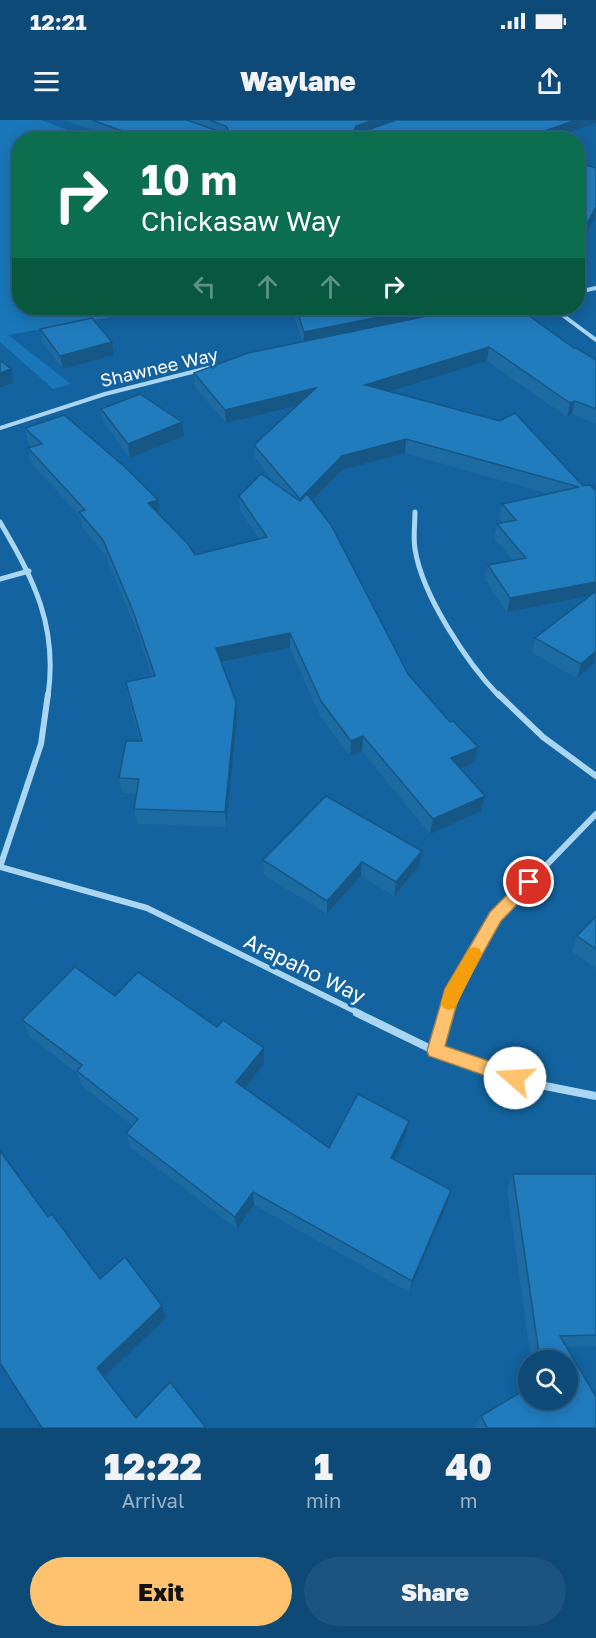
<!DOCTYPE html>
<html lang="en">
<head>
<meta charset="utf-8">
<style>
	:root { --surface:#0e4a77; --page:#1c547f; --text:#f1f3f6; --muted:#9bb3c6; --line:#2e6289; --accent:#ffc26e }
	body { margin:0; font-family:"Golos Text",sans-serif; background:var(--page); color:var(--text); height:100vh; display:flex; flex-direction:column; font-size:22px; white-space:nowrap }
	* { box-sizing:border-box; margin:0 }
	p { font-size:20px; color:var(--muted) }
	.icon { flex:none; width:33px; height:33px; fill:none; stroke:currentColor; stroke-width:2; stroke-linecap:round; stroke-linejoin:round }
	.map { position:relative; height:1308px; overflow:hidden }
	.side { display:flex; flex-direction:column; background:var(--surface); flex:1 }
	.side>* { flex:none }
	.hud { position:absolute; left:12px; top:12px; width:573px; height:183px; border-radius:24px; box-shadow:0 3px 15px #0003,0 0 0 2px var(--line); background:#0b6e4f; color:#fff; overflow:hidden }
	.fabs { position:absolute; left:518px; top:1230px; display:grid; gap:12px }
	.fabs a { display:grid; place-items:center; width:60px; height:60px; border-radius:50%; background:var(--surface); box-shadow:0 3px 15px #0003,0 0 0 2px var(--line); font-size:30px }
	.pin { position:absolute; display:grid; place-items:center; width:51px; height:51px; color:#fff; margin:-26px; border:3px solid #fff; border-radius:50%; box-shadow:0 2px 6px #0007 }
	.me { position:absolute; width:66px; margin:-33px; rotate:289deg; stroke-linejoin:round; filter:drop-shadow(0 0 4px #0008) }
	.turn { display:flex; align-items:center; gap:21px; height:126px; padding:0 30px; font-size:27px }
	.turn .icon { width:78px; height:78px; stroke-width:2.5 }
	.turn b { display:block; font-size:42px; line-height:51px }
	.lanes { display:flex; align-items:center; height:57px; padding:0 30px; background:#0003; justify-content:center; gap:30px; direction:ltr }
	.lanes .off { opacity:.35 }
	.eta { display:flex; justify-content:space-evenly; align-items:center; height:102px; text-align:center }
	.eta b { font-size:36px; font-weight:800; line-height:42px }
	.button { display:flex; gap:12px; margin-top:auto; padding:12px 30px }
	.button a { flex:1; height:69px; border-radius:36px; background:var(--accent); color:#111; font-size:24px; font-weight:800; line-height:69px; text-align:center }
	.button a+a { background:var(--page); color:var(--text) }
	.status { display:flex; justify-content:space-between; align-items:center; height:42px; padding:0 30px; background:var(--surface); direction:ltr }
	.status svg { height:16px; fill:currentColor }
	header { display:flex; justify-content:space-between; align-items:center; height:78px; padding:0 30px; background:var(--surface); font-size:27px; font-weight:800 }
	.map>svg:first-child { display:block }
	.green { fill:#1a77b9 }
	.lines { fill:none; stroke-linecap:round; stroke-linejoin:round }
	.street-far3 { stroke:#aad6f4; stroke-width:4 }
	.street-far2 { stroke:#aad6f4; stroke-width:5 }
	.street-far1 { stroke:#aad6f4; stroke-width:6 }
	.street { stroke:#aad6f4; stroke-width:8 }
	.wall { fill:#1c6ba3 }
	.shaded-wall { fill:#175785 }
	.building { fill:#217cbe; stroke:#175785; stroke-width:1.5 }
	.route { fill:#ffc26e; stroke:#a67e48; stroke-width:1.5 }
	.slow { fill:#f59e0b }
	.labels { text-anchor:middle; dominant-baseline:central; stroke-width:6; stroke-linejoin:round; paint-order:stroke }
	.far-street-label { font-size:18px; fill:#fff; stroke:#12639f }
	.street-label { font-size:21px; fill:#fff; stroke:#12639f }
</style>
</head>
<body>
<div class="status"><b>12:21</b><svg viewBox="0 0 49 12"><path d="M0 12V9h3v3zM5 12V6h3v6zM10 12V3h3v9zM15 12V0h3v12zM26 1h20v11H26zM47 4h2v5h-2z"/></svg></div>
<header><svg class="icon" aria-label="menu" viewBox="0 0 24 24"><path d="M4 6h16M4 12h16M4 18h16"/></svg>Waylane<svg class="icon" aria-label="share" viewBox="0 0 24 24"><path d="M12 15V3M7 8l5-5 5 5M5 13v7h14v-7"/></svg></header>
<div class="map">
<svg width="596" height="1308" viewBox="0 0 596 1308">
	<rect width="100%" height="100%" fill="#12639f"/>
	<polygon class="green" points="0,0 41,0 91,19 20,20 20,188 163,188 8,215 71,264 53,269 0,222"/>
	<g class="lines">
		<g class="street-far3">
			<polyline points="578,172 596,168"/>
			<polyline points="553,188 596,220"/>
			<polyline points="0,308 105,274 212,247"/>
		</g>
		<g class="street-far2">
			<path d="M415,392C415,404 413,417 415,429C422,475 467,543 499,576"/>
			<path d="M0,402C34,460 58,506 48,576"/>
			<polyline points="0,459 29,451"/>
		</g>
		<g class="street-far1">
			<polyline points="498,574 543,617 596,656"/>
			<polyline points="0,747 41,624 48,574"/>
			<polyline points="0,747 147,788 361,894"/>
			<polyline points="445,894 451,874 496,797 596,694"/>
		</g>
		<g class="street">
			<polyline points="357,893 435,931 535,964 596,976"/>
			<polyline points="435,931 446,893"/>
		</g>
	</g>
	<g class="wall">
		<polygon points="63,0 596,0 596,3 548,20 120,20"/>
		<polygon points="292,188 518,188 574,228 596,240 596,304 572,294 567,297 487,241 388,271 583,366 596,371 596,544 595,543 577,558 532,533 535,518 588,477 507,492 485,459 488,445 513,440 494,418 497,404 503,402 499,398 502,384 549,374 405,333 342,350 312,381 408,554 450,602 478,627 475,642 460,648 485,676 481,691 430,714 362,631 350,636 320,596 290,528 221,543 237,598 226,707 137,704 134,689 137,674 122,673 119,658 140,621 128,577 126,562 152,557 135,506 105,435 82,407 80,396 31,343 28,328 32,327 28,323 25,308 158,380 159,394 195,435 259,419 240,391 239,376 276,365 255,338 254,325 296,286 226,303 195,267 194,253 302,221"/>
		<polygon points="40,209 112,222 114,235 63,249 42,222"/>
		<polygon points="101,289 184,316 130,338 103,302"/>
		<polygon points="422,731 420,745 394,776 361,756 327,794 264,755 263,740"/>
		<polygon points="596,796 596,849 572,831 577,816"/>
		<polygon points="115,876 217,907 264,928 264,944 245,968 329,1028 406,1015 394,1040 451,1070 447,1084 409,1172 254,1085 237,1109 130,1027 126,1013 132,1005 82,966 77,953 29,916 22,900"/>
		<polygon points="513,1054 596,1054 596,1226 566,1227 596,1308 476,1308 475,1305 481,1296 528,1280 567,1240 531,1240 507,1069"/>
	</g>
	<g class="shaded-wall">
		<polygon points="373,0 402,0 356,16 354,11 356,6"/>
		<polygon points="576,0 596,0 596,3 548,20 519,20"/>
		<polygon points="596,87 596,95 578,128 578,120"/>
		<polygon points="424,188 485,188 303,225 304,212"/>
		<polygon points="112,222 114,235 63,249 60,236"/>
		<polygon points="489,227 487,241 365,279 365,265"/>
		<polygon points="11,249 14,263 0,267 0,253"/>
		<polygon points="316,268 316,281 226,303 225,290"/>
		<polygon points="575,281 572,294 567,297 570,283"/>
		<polygon points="182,302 184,316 130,338 128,324"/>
		<polygon points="406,319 405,333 342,350 300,393 300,379 342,336"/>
		<polygon points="158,380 159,395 148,383"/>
		<polygon points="596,462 596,475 507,492 510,478"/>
		<polygon points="290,513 290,528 217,543 216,528"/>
		<polygon points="596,531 595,543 577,558 581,544"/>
		<polygon points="236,582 237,598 226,707 225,692"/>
		<polygon points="363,616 362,631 350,636 351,621"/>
		<polygon points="478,627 475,642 448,654 451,638"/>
		<polygon points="485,676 481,691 430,714 433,699"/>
		<polygon points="422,731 420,745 394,776 396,762"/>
		<polygon points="362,742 361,756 327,794 327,781"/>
		<polygon points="264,928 264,944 238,977 236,962"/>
		<polygon points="409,1001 406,1015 388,1052 391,1038"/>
		<polygon points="451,1070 447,1084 409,1172 412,1161"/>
		<polygon points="253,1072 254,1085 237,1109 235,1097"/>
		<polygon points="162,1186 166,1198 103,1258 97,1248"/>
	</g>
	<g class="building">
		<polygon points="92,0 187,0 223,13 228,9 226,6 209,0 373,0 356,6 354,11 359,13 396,0 576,0 519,20 147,20"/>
		<polygon points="578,43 596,48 596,87 578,120"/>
		<polygon points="296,188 424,188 304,212"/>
		<polygon points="466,188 518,188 574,228 576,228 596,240 596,289 575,281 570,283 489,227 365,265 500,301 515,293 583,366 590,365 596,371 596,462 510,478 488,445 526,438 497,404 516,400 502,384 579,367 406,319 342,336 300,379 254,325 316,268 225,290 194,253 248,233"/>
		<polygon points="92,198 112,222 60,236 40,209"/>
		<polygon points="0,240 11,249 0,253"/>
		<polygon points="140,274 182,302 128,324 101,289"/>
		<polygon points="64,295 70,300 126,348 158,380 148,383 188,424 195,435 267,417 239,376 261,354 300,381 307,374 331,405 408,554 450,602 453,601 478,627 451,638 485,676 433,699 363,616 351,621 321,581 290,513 216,528 236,582 225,692 134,689 139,659 119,658 126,621 142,621 126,562 155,556 133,491 103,420 79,392 85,390 28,328 42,324 25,308"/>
		<polygon points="596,471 596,531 581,544 535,518"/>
		<polygon points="326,676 422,731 396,762 362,742 327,781 263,740"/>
		<polygon points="596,796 596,829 577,816"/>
		<polygon points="75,847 115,876 138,852 217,907 223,900 264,928 236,962 329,1028 358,974 409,1001 391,1038 451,1070 412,1161 253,1072 235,1097 126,1013 138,999 77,951 82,945 22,900"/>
		<polygon points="0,1031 48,1097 52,1094 100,1159 125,1137 162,1186 97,1248 136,1298 170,1262 206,1308 42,1308 0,1243"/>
		<polygon points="513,1054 596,1054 596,1215 560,1216 596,1277 596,1308 487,1308 481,1296 528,1268 528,1280 567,1280 567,1240 540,1240"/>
	</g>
	<polygon class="route" points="529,756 534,758 537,762 534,767 501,801 459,876 445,926 521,952 524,958 521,963 515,966 429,936 427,931 445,869 490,792 524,758"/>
	<polygon class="slow" points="474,827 480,829 482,834 455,888 449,890 443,888 441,883 445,869 469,829"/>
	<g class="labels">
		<g class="far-street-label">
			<text transform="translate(159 247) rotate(-13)">Shawnee Way</text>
		</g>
		<g class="street-label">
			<text transform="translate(305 848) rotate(26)">Arapaho Way</text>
		</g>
	</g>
</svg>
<div class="fabs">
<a><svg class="icon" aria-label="search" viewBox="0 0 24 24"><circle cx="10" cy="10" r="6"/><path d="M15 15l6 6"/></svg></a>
</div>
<div class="pin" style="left:529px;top:762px;background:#d93025"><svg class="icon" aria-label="arrive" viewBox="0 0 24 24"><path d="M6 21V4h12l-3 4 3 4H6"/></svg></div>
<svg class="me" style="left:515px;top:958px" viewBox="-20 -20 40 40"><circle r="19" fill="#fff"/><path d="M0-13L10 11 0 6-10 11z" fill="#ffc26e"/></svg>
<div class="hud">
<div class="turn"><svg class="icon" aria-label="right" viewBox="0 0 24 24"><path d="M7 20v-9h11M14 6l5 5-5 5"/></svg><div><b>10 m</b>Chickasaw Way</div></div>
<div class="lanes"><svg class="icon off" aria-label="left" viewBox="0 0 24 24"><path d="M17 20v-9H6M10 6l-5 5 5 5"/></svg><svg class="icon off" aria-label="ahead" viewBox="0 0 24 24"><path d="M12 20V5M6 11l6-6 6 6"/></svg><svg class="icon off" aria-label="ahead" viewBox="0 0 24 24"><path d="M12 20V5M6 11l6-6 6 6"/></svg><svg class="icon" aria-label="right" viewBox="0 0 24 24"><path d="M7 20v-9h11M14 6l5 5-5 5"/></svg></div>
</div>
</div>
<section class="side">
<div class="eta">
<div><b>12:22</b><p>Arrival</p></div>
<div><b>1</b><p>min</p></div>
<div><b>40</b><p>m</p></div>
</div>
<div class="button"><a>Exit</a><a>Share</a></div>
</section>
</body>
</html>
